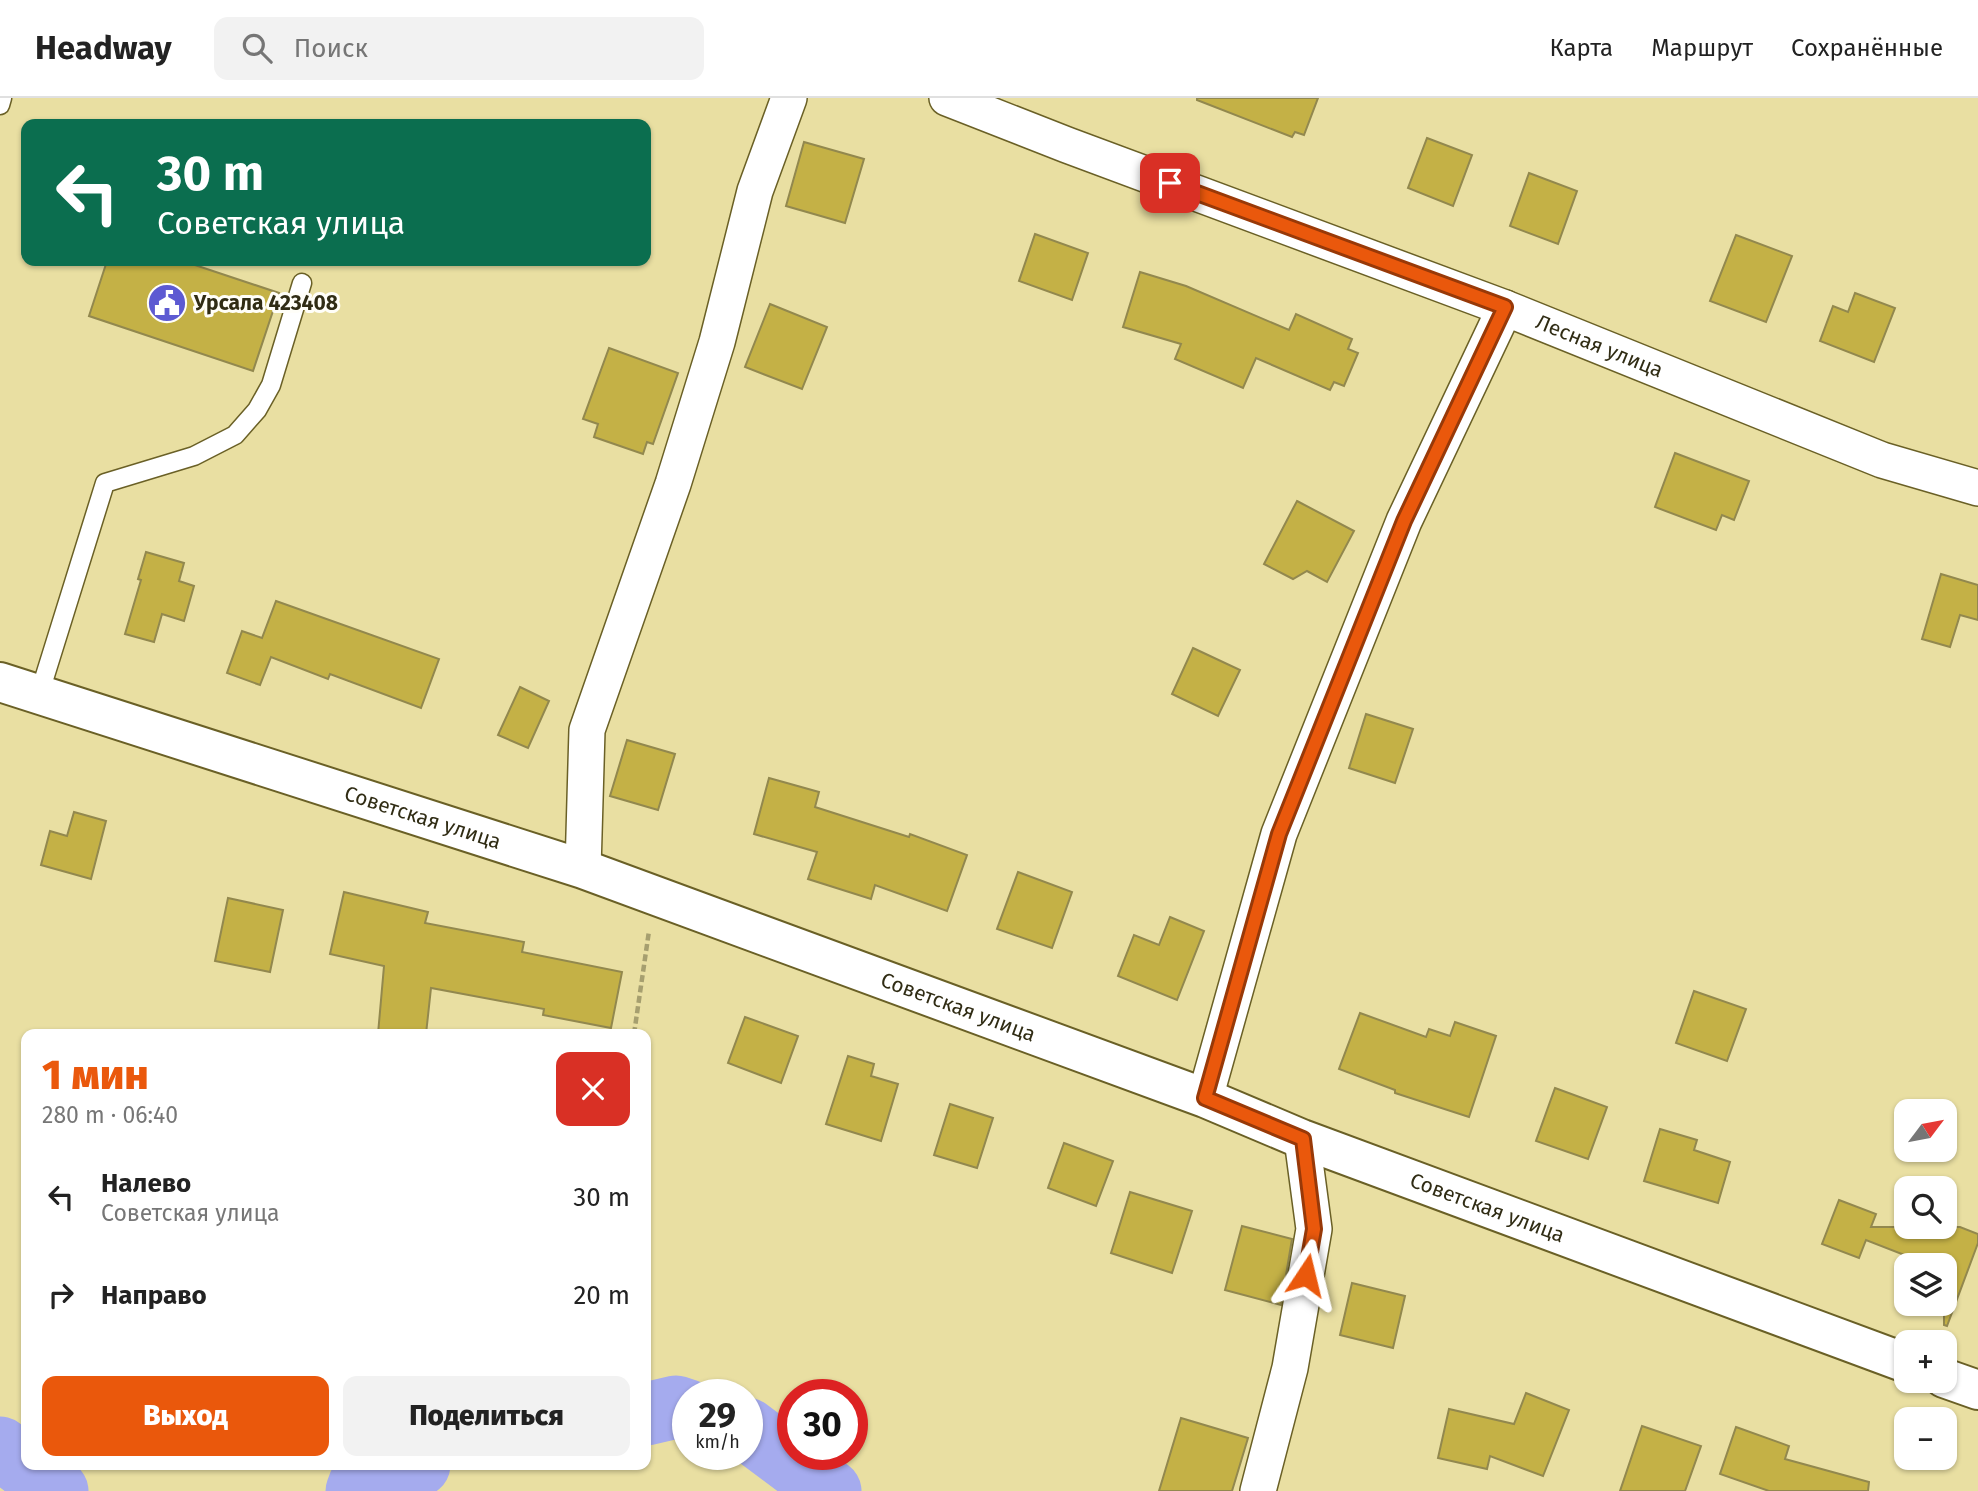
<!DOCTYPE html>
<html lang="ru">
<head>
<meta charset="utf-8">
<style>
	:root { --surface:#fff; --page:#f2f2f2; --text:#222; --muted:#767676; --line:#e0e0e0; --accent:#ea580c }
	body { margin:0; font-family:"Fira Sans",sans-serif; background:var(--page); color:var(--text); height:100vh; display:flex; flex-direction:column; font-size:26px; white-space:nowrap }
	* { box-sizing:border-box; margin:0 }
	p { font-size:23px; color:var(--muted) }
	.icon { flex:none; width:38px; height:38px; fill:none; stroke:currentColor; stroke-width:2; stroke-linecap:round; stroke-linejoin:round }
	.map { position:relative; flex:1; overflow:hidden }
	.drawer { position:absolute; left:21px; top:931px; width:630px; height:441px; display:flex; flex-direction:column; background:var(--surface); border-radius:14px; box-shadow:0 2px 5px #0004 }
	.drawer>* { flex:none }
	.top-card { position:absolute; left:21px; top:21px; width:630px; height:147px; border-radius:14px; box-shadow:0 2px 5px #0004; background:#0b6e4f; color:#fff; overflow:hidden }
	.needle { width:46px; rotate:58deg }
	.controls { position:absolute; left:1894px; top:1001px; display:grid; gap:14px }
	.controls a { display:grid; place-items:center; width:63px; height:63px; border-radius:14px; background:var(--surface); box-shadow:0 2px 5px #0004; font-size:35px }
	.speed { position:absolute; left:672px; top:1281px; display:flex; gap:14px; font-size:35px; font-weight:700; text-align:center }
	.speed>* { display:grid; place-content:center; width:91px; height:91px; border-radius:50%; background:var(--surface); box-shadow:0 2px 5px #0004; line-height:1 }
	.speed small { font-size:18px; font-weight:400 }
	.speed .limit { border:10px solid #d22; background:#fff; color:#111 }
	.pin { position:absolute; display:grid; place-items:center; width:60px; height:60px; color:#fff; margin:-30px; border-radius:14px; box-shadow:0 4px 10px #0006 }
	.me { position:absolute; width:77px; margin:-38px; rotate:10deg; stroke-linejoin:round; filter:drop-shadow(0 0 5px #0008) }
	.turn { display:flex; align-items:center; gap:24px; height:147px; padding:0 21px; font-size:32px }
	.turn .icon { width:91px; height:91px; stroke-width:2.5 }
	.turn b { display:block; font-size:49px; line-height:60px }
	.round { display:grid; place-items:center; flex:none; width:74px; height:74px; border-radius:14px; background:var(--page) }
	.summary { display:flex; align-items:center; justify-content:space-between; height:119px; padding:0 21px }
	h1 { font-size:42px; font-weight:800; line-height:52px; color:var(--accent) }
	.action { display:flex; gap:14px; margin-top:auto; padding:14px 21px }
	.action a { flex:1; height:80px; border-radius:14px; background:var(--accent); color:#fff; font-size:28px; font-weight:800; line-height:80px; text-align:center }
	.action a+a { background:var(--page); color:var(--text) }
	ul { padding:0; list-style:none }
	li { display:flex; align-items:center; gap:21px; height:98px; padding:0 21px }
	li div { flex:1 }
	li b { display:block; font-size:26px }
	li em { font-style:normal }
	header { display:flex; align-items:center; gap:42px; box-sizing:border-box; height:98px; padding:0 35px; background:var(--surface); border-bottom:2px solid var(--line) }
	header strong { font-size:33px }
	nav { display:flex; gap:38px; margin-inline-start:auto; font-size:24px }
	.search { width:490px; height:63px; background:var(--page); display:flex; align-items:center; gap:18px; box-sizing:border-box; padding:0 24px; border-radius:14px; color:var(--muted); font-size:26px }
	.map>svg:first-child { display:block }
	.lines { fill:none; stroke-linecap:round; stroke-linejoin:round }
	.river { stroke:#a5abee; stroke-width:63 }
	.building { fill:#c4b146; stroke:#92884e; stroke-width:2 }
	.service-casing { stroke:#6a6026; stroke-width:21 }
	.minor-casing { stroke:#6a6026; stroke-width:38 }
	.tertiary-casing { stroke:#6a6026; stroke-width:42 }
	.path { stroke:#a69f6f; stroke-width:4.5; stroke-dasharray:7 3.5; stroke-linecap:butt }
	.service { stroke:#fff; stroke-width:18 }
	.minor { stroke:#fff; stroke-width:35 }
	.tertiary { stroke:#fff; stroke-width:38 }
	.route-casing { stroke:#983908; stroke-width:18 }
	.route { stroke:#ea580c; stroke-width:12 }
	.labels { text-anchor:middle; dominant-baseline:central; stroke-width:6; stroke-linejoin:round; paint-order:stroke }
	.poi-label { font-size:21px; font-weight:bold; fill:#302c14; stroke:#fffef8; text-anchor:start }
	.street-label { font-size:21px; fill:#302c14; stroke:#fffef8 }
</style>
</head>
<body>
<header>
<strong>Headway</strong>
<div class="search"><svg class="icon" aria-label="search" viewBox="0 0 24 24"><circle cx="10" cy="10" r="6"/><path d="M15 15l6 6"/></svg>Поиск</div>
<nav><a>Карта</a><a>Маршрут</a><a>Сохранённые</a></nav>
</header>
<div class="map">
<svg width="1978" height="1393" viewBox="0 0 1978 1393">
	<rect width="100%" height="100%" fill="#e9dfa2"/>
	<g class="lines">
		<g class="river">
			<polyline points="646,1316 676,1309 688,1313"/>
			<polyline points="747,1331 830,1393"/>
			<polyline points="0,1350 57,1393"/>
			<polyline points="357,1393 360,1385 419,1367"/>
		</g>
	</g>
	<g class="building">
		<polygon points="1197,0 1318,0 1304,37 1295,34 1292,39 1197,2"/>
		<polygon points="1427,40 1472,57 1453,108 1408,90"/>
		<polygon points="804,44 864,61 845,125 786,108"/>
		<polygon points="1529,75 1577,93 1558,146 1510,128"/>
		<polygon points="1035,136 1088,155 1072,202 1019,183"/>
		<polygon points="1736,137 1792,158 1766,224 1710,203"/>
		<polygon points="107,163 183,163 279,195 253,273 89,218"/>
		<polygon points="1140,174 1186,188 1289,232 1296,216 1352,241 1348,251 1358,255 1344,288 1334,284 1330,292 1256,260 1243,290 1175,261 1181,246 1123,229"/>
		<polygon points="1855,195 1895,210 1874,264 1820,243 1833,208 1848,214"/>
		<polygon points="770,206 827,229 802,291 745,269"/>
		<polygon points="609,250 678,275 653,346 647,344 643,356 594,339 598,326 583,321"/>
		<polygon points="1675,355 1749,383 1734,422 1722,417 1716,432 1655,409"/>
		<polygon points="1297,403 1354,433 1327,484 1307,473 1293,481 1264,466"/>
		<polygon points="146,454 184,465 179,483 194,488 184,523 162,516 154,544 125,536 141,482 138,481"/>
		<polygon points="1941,476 1978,487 1978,522 1960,517 1950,549 1922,541"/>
		<polygon points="276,503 439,561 421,610 330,576 328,581 271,559 260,587 227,575 242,533 262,540"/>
		<polygon points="1193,550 1240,572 1218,618 1172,596"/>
		<polygon points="520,589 549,603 528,650 498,637"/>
		<polygon points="1366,616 1413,631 1395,685 1349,670"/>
		<polygon points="627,642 675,656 658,712 610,698"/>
		<polygon points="769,680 819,694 815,709 909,739 910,736 967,757 947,813 875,787 871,801 808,781 817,754 754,736"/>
		<polygon points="74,714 106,723 91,781 41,767 50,733 67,738"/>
		<polygon points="1018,774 1072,794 1052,850 997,831"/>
		<polygon points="344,794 428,814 425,825 524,844 522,854 622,874 611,930 543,917 544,911 431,890 426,936 378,936 384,868 330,856"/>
		<polygon points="228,800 283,812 270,874 215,863"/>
		<polygon points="1170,819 1204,833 1177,902 1118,878 1134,837 1159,847"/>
		<polygon points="1694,893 1746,911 1727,963 1676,945"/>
		<polygon points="1360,915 1426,939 1429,931 1450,938 1455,924 1496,938 1469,1019 1395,995 1395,992 1339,971"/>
		<polygon points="745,919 798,938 781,985 728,965"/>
		<polygon points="848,958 874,966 871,978 898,986 881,1043 826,1026"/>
		<polygon points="1555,990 1607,1009 1588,1061 1536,1043"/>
		<polygon points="950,1006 993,1020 977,1070 934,1057"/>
		<polygon points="1660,1031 1697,1042 1694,1052 1730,1064 1718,1105 1644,1083"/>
		<polygon points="1064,1045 1113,1063 1096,1108 1048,1090"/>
		<polygon points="1130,1094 1192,1113 1172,1175 1111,1155"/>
		<polygon points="1839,1102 1876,1116 1871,1129 1960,1129 1978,1136 1978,1145 1947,1228 1944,1227 1944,1167 1930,1167 1866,1142 1859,1160 1822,1146"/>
		<polygon points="1242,1128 1292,1141 1281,1207 1225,1192"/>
		<polygon points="1352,1185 1405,1198 1393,1250 1340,1237"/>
		<polygon points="1526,1295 1569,1312 1543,1378 1490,1358 1487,1371 1438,1360 1449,1311 1514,1326"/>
		<polygon points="1181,1320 1248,1340 1232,1393 1159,1393"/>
		<polygon points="1642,1328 1701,1348 1685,1393 1620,1393"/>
		<polygon points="1736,1329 1789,1348 1785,1361 1869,1384 1868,1393 1769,1393 1720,1376"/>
	</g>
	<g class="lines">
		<g class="service-casing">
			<g id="service">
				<polyline points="0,7 2,0"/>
				<polyline points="39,597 105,385 194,358 235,337 257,312 271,287 302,185"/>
			</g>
		</g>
		<g class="minor-casing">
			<g id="minor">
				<path id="s1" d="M947,0L1067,47L1505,210L1882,362L1978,390"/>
				<polyline points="583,771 587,632 673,386 717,244 755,93 789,0"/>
				<polyline points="1205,1000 1279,736 1404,423 1505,210"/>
				<polyline points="1258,1393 1290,1270 1314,1131 1302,1041"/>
			</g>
		</g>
		<g class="tertiary-casing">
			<g id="tertiary">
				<path id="s2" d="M0,584L583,771L1205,1000L1302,1041L1906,1265"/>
				<polyline points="1944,1280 1978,1292"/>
			</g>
		</g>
		<polyline class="path" points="634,936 649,833"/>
		<use href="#service" class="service"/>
		<use href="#minor" class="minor"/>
		<use href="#tertiary" class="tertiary"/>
	</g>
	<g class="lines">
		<g class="route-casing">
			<polyline id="route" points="1170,85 1505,209 1404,423 1279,736 1205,1000 1303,1041 1314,1131 1306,1177"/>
		</g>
		<use href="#route" class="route"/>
	</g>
	<defs>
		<g id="civic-disc" transform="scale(2.0125)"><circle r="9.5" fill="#5d5ad2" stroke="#fffef8"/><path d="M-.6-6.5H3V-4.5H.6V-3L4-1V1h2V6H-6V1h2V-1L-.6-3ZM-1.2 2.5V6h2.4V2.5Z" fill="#fff"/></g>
	</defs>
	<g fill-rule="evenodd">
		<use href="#civic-disc" x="167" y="205"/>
	</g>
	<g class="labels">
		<g class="poi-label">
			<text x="194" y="205">Урсала 423408</text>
		</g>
		<g class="street-label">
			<text stroke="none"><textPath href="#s1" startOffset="698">Лесная улица</textPath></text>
			<text stroke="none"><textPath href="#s2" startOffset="444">Советская улица</textPath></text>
			<text stroke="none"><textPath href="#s2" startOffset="1012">Советская улица</textPath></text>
			<text stroke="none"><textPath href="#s2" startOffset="1578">Советская улица</textPath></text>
		</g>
	</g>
</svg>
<div class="controls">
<a><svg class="needle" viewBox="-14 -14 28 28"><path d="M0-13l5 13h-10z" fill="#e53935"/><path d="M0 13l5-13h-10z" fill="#767676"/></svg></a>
<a><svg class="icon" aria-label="search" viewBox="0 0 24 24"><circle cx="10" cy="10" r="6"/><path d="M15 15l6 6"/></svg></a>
<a><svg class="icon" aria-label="layers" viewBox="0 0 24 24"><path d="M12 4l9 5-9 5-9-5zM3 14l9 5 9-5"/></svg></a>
<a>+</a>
<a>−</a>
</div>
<div class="speed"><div>29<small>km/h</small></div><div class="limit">30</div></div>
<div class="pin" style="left:1170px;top:85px;background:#d93025"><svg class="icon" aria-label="arrive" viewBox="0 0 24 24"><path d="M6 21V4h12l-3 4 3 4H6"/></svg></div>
<svg class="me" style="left:1306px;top:1177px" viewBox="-20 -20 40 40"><path d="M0-17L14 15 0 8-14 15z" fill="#ea580c" stroke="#fff" stroke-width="4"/></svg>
<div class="top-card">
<div class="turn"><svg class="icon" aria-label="left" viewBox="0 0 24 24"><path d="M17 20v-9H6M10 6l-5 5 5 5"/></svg><div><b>30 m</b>Советская улица</div></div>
</div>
<section class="drawer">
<div class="summary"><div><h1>1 мин</h1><p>280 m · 06:40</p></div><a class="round" style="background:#d93025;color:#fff"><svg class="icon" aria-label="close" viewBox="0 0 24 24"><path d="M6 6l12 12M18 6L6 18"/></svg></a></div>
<ul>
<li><svg class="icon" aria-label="left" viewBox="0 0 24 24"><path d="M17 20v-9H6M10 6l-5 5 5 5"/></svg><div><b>Налево</b><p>Советская улица</p></div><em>30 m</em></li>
<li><svg class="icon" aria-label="right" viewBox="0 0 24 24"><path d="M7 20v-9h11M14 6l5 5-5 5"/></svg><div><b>Направо</b></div><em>20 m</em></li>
</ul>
<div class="action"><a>Выход</a><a>Поделиться</a></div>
</section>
</div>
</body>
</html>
